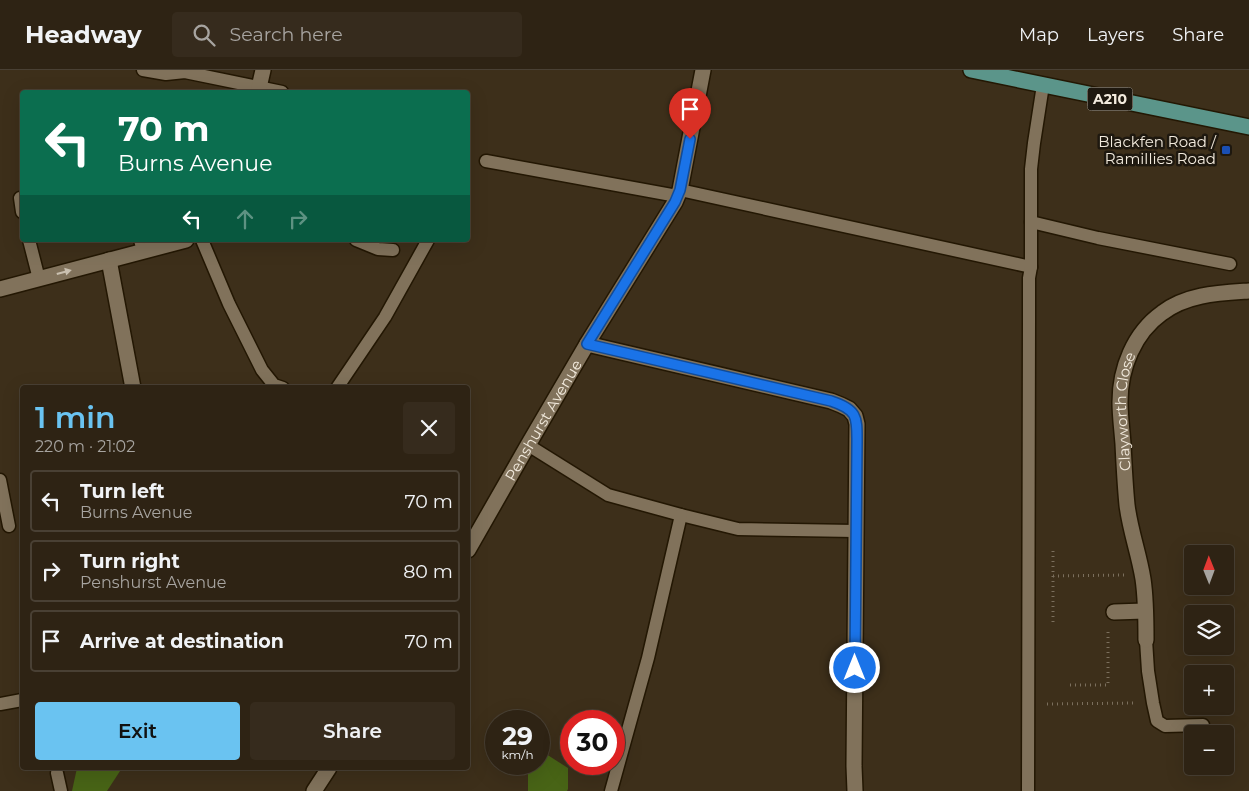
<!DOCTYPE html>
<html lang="en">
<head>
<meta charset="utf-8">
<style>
	:root { --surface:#2e2314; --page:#362b1d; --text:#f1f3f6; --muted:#a7a4a0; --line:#494034; --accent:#6ac3f1 }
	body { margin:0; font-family:Montserrat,sans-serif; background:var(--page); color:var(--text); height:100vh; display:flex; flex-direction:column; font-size:19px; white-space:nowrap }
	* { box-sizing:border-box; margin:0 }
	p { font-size:16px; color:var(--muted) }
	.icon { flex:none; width:28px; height:28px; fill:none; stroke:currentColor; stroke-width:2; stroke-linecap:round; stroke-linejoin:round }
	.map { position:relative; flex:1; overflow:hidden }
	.sheet { position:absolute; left:20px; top:315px; width:450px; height:385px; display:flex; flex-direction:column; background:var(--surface); border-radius:5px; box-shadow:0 5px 20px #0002,0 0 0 1px var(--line) }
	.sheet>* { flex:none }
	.top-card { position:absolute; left:20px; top:20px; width:450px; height:152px; border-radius:5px; box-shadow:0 5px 20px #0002,0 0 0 1px var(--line); background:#0b6e4f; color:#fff; overflow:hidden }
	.needle { width:32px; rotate:359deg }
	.controls { position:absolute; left:1184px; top:475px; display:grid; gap:10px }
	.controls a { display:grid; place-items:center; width:50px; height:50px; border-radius:5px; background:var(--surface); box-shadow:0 5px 20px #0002,0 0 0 1px var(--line); font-size:25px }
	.speed { position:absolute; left:485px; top:640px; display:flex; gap:10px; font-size:25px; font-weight:700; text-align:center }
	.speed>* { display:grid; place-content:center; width:65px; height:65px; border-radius:50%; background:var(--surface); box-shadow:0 5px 20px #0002,0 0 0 1px var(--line); line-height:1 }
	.speed small { font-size:12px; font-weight:400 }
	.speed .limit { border:8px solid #d22; background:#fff; color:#111 }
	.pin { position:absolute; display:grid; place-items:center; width:42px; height:42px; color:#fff; margin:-51px -21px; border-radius:50% 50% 50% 0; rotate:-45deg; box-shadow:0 0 5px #0007 }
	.pin .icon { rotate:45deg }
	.me { position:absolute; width:55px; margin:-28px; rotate:0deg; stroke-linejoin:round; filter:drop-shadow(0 0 4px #0008) }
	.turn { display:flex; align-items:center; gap:18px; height:105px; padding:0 15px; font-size:22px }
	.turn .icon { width:65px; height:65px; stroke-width:2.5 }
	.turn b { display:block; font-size:35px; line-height:42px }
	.lanes { display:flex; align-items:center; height:48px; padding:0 15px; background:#0003; justify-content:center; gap:25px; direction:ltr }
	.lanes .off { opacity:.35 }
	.round { display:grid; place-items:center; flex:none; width:52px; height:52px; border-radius:5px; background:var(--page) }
	.overview { display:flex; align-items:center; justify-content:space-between; height:85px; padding:0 15px }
	h1 { font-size:30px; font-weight:600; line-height:38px; color:var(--accent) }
	.action { display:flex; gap:10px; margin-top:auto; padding:10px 15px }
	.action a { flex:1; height:58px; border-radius:5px; background:var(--accent); color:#111; font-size:20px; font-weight:600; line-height:58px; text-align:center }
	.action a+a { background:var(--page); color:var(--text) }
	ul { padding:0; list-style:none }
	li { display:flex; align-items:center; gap:15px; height:62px; margin:0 10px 8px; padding:0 5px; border:2px solid var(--line); border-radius:5px }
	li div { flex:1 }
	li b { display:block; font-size:19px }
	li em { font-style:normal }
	header { display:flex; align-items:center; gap:30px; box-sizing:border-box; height:70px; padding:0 25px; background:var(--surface); border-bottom:1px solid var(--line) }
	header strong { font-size:24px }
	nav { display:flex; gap:28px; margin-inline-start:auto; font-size:18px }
	.search { width:350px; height:45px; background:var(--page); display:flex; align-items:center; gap:12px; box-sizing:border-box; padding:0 18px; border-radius:5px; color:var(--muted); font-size:19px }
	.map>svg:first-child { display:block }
	.forest { fill:#486416 }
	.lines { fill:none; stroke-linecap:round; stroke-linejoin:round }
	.lane-casing { stroke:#231703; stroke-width:15 }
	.street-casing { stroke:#231703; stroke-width:18 }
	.primary-casing { stroke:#231703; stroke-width:18 }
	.path { stroke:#7b6f5d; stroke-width:3; stroke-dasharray:1 4; stroke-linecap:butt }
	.lane { stroke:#81725b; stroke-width:12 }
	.street { stroke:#81725b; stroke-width:15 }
	.primary { stroke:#5b958a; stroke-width:15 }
	.oneway { fill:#cac0b0 }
	.route-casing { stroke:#114b97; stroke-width:12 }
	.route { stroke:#1a73e8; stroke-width:9 }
	.transit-dot { fill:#1a4fb4; stroke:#1e180f; stroke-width:2 }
	.labels { text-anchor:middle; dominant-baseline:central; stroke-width:5; stroke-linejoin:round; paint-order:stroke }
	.shield { fill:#1e180f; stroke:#b2ab9f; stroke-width:1 }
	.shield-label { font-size:14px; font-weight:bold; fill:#f2eadd }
	.poi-label { font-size:15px; fill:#f2eadd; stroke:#1e180f; text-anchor:end }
	.street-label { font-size:15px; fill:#f2eadd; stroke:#1e180f }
</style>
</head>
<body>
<header>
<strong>Headway</strong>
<div class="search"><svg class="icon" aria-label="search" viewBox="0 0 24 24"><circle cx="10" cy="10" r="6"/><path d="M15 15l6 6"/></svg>Search here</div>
<nav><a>Map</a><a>Layers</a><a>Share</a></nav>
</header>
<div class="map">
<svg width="1249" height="721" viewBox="0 0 1249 721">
	<rect width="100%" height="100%" fill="#3d2f1a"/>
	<g class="forest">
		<polygon points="546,684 568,698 568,719 567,721 528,721 528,694 539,694 539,686"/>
		<polygon points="77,698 122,698 107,721 72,721"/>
	</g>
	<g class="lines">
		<g class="lane-casing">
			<g id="lane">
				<polyline points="143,0 166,4 185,2 282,22"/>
				<polyline points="486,91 677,126"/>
				<polyline points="680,120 1031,197"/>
				<polyline points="20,128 22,142"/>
				<polyline points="1031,152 1098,168 1230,194"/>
				<polyline points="29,170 39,209"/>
				<polyline points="140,170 143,181"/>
				<polyline points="202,170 229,234 262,300 274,315 283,318"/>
				<polyline points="356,170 378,179 393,180"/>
				<polyline points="337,318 385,247 428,170"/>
				<polyline points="528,375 608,425 681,445 738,459 855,461"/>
				<polyline points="0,410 9,456"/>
				<polyline points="1146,570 1148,601 1153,633 1157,651 1165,656 1203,655"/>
				<polyline points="0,634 22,630"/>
				<polyline points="57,703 61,721"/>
				<polyline points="611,721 648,588 681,445"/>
				<polyline points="1028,721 1029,251 1029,208 1031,197 1031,99 1034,73 1043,15"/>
			</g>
		</g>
		<g class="street-casing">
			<g id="street">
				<polyline points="258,22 263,0"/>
				<polyline points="109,190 133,318"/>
				<polyline points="0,219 186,170"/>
				<polyline points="587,274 831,331 841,335 849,339 855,346 857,354 854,696 855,721"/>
				<path id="s1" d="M468,480L528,375L587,274L675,132L680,120L703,0"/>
				<polyline points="1114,542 1145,541"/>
				<path id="s2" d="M1146,570C1146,550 1146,529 1143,509C1139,484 1130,460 1127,435C1125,415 1124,394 1123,374C1122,360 1120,346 1120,332C1120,298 1134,263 1162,243C1187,224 1219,223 1249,221"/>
				<polyline points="314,721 329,698"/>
			</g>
		</g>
		<g class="primary-casing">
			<polyline id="primary" points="971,0 1249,57"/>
		</g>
		<g class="path">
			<polyline points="1053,506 1124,505"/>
			<polyline points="1053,552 1053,479"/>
			<polyline points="1070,615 1108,615 1108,559"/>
			<polyline points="1047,634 1137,633"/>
		</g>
		<use href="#lane" class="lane"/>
		<use href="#street" class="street"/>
		<use href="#primary" class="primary"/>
	</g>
	<defs><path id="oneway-solid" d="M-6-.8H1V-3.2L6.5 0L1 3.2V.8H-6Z" transform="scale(1.25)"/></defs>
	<use class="oneway" href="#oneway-solid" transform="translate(64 202) rotate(-15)"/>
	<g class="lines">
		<g class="route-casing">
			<path id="route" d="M690,69L680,120L675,132L587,274L831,331C858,340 857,347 857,372L855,598"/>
		</g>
		<use href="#route" class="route"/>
	</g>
	<rect class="transit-dot" x="1221" y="75" width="10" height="10" rx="2.5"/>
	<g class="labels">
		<rect class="shield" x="1087.5" y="17.5" width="45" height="23" rx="4"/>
		<g class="shield-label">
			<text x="1110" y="29">A210</text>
		</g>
		<g class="poi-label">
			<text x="1216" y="71">Blackfen Road /<tspan x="1216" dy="17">Ramillies Road</tspan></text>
		</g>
		<g class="street-label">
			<text stroke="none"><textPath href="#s2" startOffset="231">Clayworth Close</textPath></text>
			<text stroke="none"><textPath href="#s1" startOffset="150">Penshurst Avenue</textPath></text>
		</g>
	</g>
</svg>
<div class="controls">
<a><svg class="needle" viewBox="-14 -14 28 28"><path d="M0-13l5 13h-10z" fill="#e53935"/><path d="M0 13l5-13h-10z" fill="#a7a4a0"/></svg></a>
<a><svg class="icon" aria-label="layers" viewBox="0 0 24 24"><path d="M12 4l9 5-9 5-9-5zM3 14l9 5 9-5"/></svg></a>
<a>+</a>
<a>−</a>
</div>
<div class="speed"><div>29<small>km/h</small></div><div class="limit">30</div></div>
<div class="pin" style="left:690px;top:69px;background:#d93025"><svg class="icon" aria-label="arrive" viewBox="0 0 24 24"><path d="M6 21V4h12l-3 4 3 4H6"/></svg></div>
<svg class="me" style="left:855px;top:598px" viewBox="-20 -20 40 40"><circle r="17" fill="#1a73e8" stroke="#fff" stroke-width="3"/><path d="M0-11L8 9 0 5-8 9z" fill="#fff"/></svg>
<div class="top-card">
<div class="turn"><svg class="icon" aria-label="left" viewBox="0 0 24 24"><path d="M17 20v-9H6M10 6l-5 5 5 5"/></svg><div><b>70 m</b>Burns Avenue</div></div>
<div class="lanes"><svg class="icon" aria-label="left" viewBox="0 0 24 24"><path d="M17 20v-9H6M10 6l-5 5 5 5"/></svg><svg class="icon off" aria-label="ahead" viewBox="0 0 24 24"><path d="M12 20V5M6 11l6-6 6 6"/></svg><svg class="icon off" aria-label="right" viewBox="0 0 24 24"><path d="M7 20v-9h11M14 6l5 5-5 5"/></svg></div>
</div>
<section class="sheet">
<div class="overview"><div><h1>1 min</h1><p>220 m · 21:02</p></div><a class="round"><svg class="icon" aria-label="close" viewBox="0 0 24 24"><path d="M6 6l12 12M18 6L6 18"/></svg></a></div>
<ul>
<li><svg class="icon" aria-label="left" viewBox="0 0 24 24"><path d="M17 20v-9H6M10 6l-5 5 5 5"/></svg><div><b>Turn left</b><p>Burns Avenue</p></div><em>70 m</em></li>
<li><svg class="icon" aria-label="right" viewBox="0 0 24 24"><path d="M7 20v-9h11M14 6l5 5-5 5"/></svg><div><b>Turn right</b><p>Penshurst Avenue</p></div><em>80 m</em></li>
<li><svg class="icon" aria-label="arrive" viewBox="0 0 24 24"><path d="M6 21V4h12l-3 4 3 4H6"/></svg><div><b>Arrive at destination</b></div><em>70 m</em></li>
</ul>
<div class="action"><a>Exit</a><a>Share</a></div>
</section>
</div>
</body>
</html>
